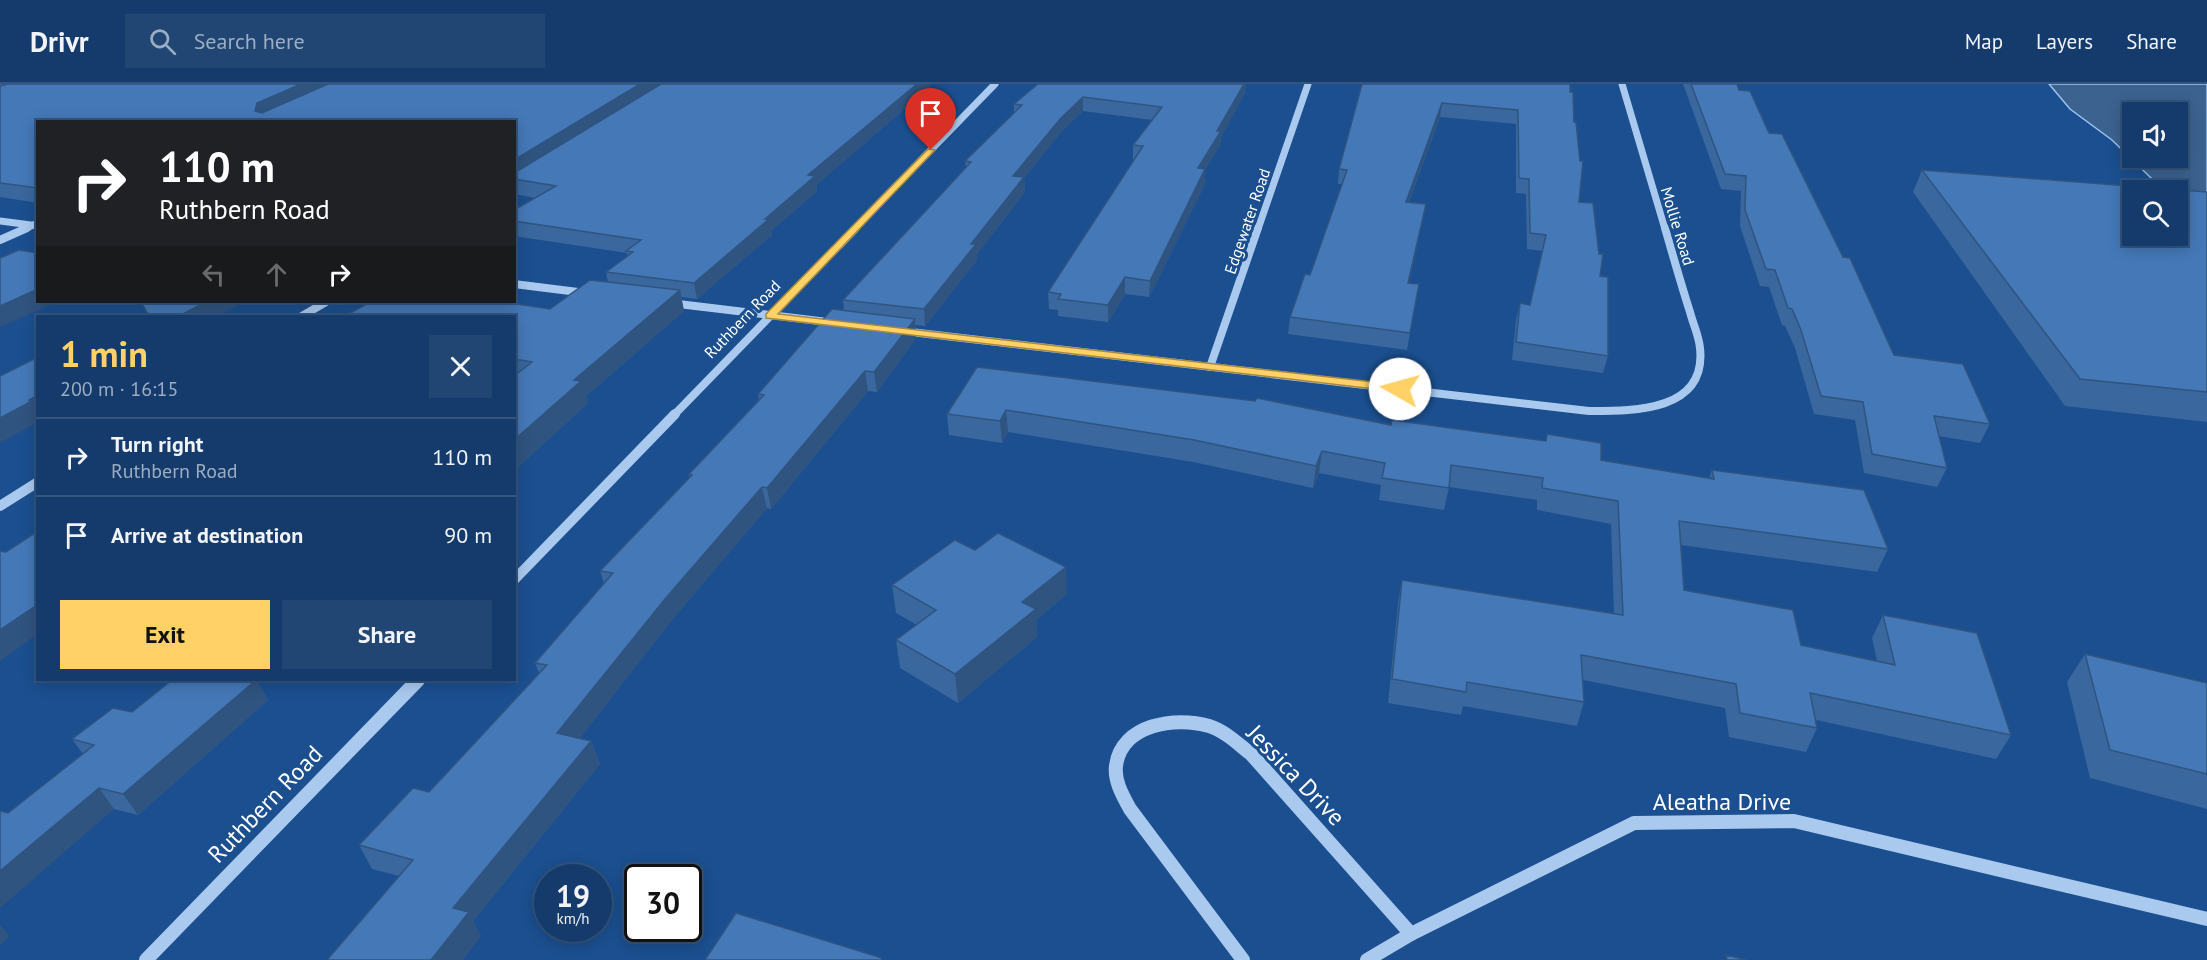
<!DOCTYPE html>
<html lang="en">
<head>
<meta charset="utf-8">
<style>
	:root { --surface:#143b6b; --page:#214673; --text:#f1f3f6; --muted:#9dadc1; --line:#33557e; --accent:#ffd166 }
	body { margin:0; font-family:"PT Sans",sans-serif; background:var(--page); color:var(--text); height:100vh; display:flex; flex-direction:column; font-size:22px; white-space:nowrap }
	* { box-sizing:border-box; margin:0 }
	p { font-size:20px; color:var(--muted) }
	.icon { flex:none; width:33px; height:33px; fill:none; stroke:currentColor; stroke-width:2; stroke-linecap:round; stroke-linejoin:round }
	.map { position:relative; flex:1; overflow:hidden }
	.sheet { position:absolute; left:36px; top:231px; width:480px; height:366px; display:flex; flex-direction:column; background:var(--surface); border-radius:0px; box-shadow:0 3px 15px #0003,0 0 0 2px var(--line) }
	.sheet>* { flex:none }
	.hud { position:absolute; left:36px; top:36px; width:480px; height:183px; border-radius:0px; box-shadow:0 3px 15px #0003,0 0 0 2px var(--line); background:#202124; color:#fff; overflow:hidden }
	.tools { position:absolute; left:2122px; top:18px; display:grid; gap:12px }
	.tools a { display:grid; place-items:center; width:66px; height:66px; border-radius:0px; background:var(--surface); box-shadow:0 3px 15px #0003,0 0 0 2px var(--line); font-size:30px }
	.speed { position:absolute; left:534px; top:780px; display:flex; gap:12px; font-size:30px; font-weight:700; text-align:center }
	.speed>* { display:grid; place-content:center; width:78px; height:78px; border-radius:50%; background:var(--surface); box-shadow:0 3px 15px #0003,0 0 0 2px var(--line); line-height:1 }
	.speed small { font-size:15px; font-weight:400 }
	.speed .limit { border:3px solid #111; border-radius:9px; background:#fff; color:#111 }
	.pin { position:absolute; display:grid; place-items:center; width:51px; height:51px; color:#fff; margin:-62px -26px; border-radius:50% 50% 50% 0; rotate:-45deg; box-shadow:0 0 6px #0007 }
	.pin .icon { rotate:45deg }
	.me { position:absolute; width:66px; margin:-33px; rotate:277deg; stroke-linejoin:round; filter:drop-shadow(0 0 4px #0008) }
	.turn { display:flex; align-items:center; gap:21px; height:126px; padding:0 24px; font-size:27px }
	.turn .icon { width:78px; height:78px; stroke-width:2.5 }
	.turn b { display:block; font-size:42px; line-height:51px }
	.lanes { display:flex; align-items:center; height:57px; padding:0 24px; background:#0003; justify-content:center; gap:30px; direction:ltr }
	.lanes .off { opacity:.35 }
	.round { display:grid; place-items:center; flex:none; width:63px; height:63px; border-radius:0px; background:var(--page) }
	.headline { display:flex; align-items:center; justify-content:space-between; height:102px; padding:0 24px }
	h1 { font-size:36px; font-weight:600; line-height:45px; color:var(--accent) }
	.primary-button { display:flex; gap:12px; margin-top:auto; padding:12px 24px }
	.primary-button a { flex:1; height:69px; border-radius:0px; background:var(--accent); color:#111; font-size:24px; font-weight:600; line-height:69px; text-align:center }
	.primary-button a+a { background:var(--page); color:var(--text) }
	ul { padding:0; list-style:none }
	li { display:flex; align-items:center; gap:18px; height:78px; padding:0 24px; border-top:2px solid var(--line) }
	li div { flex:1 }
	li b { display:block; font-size:22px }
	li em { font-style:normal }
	header { display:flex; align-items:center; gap:36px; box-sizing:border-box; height:84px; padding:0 30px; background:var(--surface); border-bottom:2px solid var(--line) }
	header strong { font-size:28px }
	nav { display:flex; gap:33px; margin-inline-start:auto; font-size:21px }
	.search { width:420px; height:54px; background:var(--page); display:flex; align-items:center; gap:15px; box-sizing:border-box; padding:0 21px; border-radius:0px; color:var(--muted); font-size:22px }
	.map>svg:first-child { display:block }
	.water { fill:#3c6290; stroke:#9cc4f0; stroke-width:1.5; fill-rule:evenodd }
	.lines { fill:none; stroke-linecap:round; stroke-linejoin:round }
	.minor-far3 { stroke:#a9c9ee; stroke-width:7 }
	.minor-far2 { stroke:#a9c9ee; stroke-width:8 }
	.minor-far1 { stroke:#a9c9ee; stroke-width:10 }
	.minor { stroke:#a9c9ee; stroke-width:14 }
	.wall { fill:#3a679d }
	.shaded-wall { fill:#305480 }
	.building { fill:#4478b7; stroke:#305480; stroke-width:1.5; fill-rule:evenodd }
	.route { fill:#ffd166; stroke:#a68842; stroke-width:1.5 }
	.labels { text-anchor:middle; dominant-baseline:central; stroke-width:6; stroke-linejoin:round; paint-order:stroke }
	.far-street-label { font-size:16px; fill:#fff; stroke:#1b4f8f }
	.near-street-label { font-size:24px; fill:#fff; stroke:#1b4f8f }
</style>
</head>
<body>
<header>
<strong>Drivr</strong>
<div class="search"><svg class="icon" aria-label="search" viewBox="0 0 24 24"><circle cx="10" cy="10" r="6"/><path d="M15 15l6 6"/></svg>Search here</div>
<nav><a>Map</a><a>Layers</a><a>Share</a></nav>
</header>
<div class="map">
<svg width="2207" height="876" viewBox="0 0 2207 876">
	<rect width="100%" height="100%" fill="#1b4f8f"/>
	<path class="water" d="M2049,0H2207V115L2173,106L2151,94L2112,56L2070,25ZM2133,28H2178V74H2133Z"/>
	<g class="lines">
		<g class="minor-far3">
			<polyline points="1622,0 1665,145"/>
			<polyline points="0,137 31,141"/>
			<polyline points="24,145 38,139"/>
			<polyline points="854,145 995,0"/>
			<polyline points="1258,145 1308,0"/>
		</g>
		<g class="minor-far2">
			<polyline points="0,156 27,144"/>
			<polyline points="514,200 586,209"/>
			<polyline points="670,219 836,239"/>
			<polyline points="302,232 326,218"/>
			<path d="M902,247L1589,327C1633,327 1707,328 1700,264C1699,252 1693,240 1690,228C1681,200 1673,172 1665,144"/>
			<polyline points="1210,283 1258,144"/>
			<polyline points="674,331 856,144"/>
		</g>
		<g class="minor-far1">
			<polyline points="0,422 38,398"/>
			<polyline points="514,496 675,330"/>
		</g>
		<g class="minor">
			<polyline points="146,876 418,596"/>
			<path d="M1243,876L1130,725C1123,712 1114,697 1116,682C1121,640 1176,632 1209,642C1225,647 1238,660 1251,670L1411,850"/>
			<polyline points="1367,876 1411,850 1634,739 1794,737 2207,835"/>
		</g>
	</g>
	<g class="wall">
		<polygon points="0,0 930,0 930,3 816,101 817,107 771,147 772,151 697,215 681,213 684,227 586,312 588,319 517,384 514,384 514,232 550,225 608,198 606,188 627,172 627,169 514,152 514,126 536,114 514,110 514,38 38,38 38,119 0,113"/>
		<polygon points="1038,0 1245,9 1221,53 1220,61 1205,86 1205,100 1149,213 1125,210 1108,238 1058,232 1058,226 1049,225 1048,208 1134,76 1133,76 1133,61 1152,36 1083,27 1061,48 1024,94 1025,108 977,170 977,176 925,242 915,241 916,254 877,308 868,307 771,425 767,424 671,537 580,654 591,657 600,680 473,837 481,852 462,876 327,876 399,792 372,785 359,761 429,708 539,589 535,579 604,500 600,487 689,394 689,390 759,315 758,310 844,227 843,216 966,84 965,77 1014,29 1014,20"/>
		<polygon points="1362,0 1570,8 1574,38 1579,118 1600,192 1608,272 1603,289 1512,276 1516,236 1520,219 1530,221 1543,167 1527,165 1526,110 1516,109 1516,40 1440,33 1409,118 1426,120 1409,199 1419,200 1407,266 1288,250 1290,233 1310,191 1342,100 1338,100 1339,85"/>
		<polygon points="1683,0 1737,0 1739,6 1769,49 1843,173 1894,271 1990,340 1980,359 1939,352 1947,384 1937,403 1864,389 1855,336 1814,330 1795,264 1785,242 1782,241 1769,203 1760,202 1740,142 1741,107 1721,105"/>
		<polygon points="1922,86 2207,108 2207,338 2065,322 1913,108"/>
		<polygon points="977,283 1391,341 1545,357 1547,350 1601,376 1709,394 1712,386 1888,465 1877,488 1681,461 1684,506 1801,561 1877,577 1872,554 1883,531 2011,651 1996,675 1816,636 1817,644 1806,668 1729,653 1725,624 1583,596 1584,618 1577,642 1463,622 1461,631 1388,619 1398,519 1402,496 1614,530 1611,440 1537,426 1537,416 1449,403 1444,426 1379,416 1381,401 1319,389 1313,404 1193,378 1008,348 1002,359 949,351 947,330"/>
		<polygon points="892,501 1067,510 1037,535 1037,553 958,619 900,584 896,556 917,541 896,529"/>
		<polygon points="2085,570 2207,599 2207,725 2090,694 2067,598"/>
		<polygon points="256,596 268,616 138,731 114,725 8,729 83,670 72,655 132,628"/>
	</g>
	<g class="shaded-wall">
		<polygon points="301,0 336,0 263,33 255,27 257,19"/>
		<polygon points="640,0 664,0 514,93 514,76"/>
		<polygon points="917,0 930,0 930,3 816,101 817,107 771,147 772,151 697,215 694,199 765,135 808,91"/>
		<polygon points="1241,0 1246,0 1245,9 1221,53 1220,61 1205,86 1205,100 1149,213 1150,197 1198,84"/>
		<polygon points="1083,13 1083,27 1061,48 1024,94 1025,108 977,170 977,176 925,242 924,225 971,160 1013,92 1061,34"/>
		<polygon points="1442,19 1440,33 1403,133 1406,118"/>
		<polygon points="1426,120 1423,136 1406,215 1408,199"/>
		<polygon points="1125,193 1125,210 1108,238 1108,221"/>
		<polygon points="38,205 38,218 57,218 0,243 0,222"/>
		<polygon points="680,206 684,227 586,312 588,319 517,384 514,378 514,356 574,296"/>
		<polygon points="206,218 244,218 218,232 179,232"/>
		<polygon points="915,235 916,254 877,308 874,288"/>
		<polygon points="865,287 868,307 771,425 767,404"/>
		<polygon points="38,311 38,338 0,359 0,334"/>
		<polygon points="1006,326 1008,348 1002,359 1000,337"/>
		<polygon points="1322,367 1319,389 1313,404 1316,382"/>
		<polygon points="762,403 767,424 671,537 566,672 557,649 665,515"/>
		<polygon points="1066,483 1067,510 1037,535 1037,553 958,619 955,590 1022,518"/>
		<polygon points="34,523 38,528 38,550 0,577 0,546"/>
		<polygon points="256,596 268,616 138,731 123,710"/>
		<polygon points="591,657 600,680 473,837 481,852 462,876 431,876 453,824"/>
		<polygon points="99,704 114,725 0,824 0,787"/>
		<polygon points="0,841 10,852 0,861"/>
	</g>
	<g class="building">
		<polygon points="7,0 301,0 257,19 255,27 262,29 328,0 640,0 514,76 514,38 38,38 38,104 0,99 0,2"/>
		<polygon points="661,0 917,0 808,91 815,92 765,135 769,135 694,199 606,188 633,168 626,167 641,156 514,137 514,126 556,102 514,95 514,89"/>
		<polygon points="1038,0 1244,0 1217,47 1221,47 1198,84 1205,85 1150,197 1125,193 1108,221 1058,215 1061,210 1048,208 1143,62 1133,61 1162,23 1083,13 1061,34 1013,92 1024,93 971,160 976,160 924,225 843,216 971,78 965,77 1022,21 1014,20"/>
		<polygon points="1362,0 1570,0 1570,8 1573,8 1574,38 1576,38 1580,77 1583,77 1579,118 1593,119 1599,170 1603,170 1600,192 1608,193 1608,272 1516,258 1520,219 1530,221 1546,151 1530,149 1529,95 1519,94 1518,26 1442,19 1406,118 1426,120 1408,199 1419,200 1410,249 1290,233 1305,190 1310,191 1347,86 1339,85"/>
		<polygon points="1691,0 1737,0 1739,6 1750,7 1769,49 1782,50 1843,173 1850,174 1894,271 1963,280 1990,340 1934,332 1947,384 1872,370 1863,318 1821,312 1801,246 1792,225 1788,224 1775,186 1766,185 1745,126 1746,92 1725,90"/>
		<path d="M1922,86L2207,108V308L2080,295ZM2133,106H2178V152H2133Z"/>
		<polygon points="19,166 38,169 38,205 0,222 0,174"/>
		<polygon points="590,196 680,206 574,296 581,297 514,356 514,292 532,278 514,275 514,232 345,232 370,218 503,218 550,225"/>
		<polygon points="141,218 206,218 179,232 149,232"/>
		<polygon points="832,225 915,235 874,288 865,287 767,404 762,403 665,515 557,649 591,657 453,824 469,828 431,876 327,876 413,776 359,761 413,704 429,708 547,581 535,579 613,489 600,487 692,391 689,390 764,311 758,310"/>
		<polygon points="38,273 38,311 29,316 32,317 0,334 0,292"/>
		<polygon points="977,283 1255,317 1257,314 1391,341 1392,336 1546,357 1547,350 1601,359 1601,376 1714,395 1712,386 1864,406 1888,465 1679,437 1684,506 1793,526 1801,561 1895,581 1883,531 1977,549 2011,651 1810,609 1817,644 1740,629 1736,600 1581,571 1584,618 1467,598 1466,608 1392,595 1402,496 1623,531 1618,417 1542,404 1543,394 1451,381 1449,404 1382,394 1385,379 1322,367 1316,382 1194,356 1006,326 1000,337 947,330"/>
		<polygon points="38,447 38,524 34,523 0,546 0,467 6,468"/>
		<polygon points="998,449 1066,483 1022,518 1036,525 955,590 896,556 936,526 892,501 955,456 975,466"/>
		<polygon points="2085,570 2207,599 2207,690 2110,666"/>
		<polygon points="172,596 256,596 123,710 99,704 0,787 0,727 8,729 94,661 72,655 113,624 132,628"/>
		<polygon points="736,829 882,874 881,876 705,876"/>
		<polygon points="1726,871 1747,876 1727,876"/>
	</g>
	<polygon class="route" points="928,65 935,66 778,230 1400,301 1406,305 1400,308 766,234 766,230"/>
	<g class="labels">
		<g class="far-street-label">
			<text transform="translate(1247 137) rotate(-71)">Edgewater Road</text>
			<text transform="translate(1678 142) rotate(73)">Mollie Road</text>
			<text transform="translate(742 235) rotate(-46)">Ruthbern Road</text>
		</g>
		<g class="near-street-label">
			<text transform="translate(1296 691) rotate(46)">Jessica Drive</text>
			<text x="1722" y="717">Aleatha Drive</text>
			<text transform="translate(265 720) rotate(-46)">Ruthbern Road</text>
		</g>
	</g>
</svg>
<div class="tools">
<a><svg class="icon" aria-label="sound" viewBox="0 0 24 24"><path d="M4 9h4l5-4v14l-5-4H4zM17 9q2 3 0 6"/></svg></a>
<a><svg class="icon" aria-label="search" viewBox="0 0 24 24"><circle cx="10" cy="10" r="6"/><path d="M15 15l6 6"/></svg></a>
</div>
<div class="speed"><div>19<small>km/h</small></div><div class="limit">30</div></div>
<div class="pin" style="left:931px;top:66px;background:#d93025"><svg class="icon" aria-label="arrive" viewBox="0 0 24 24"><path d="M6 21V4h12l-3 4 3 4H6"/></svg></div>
<svg class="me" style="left:1400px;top:305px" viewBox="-20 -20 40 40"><circle r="19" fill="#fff"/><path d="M0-13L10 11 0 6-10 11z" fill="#ffd166"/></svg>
<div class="hud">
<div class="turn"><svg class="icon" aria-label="right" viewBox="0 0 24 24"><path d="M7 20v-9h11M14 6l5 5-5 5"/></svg><div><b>110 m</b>Ruthbern Road</div></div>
<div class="lanes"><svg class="icon off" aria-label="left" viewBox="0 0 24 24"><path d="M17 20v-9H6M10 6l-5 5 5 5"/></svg><svg class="icon off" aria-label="ahead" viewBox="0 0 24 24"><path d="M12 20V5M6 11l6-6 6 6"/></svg><svg class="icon" aria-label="right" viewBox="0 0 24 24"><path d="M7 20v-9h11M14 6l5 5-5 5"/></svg></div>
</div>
<section class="sheet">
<div class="headline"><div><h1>1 min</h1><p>200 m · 16:15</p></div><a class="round"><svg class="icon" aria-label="close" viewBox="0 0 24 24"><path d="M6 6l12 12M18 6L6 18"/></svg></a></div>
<ul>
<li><svg class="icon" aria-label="right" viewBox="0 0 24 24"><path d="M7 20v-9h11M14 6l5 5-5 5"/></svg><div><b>Turn right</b><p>Ruthbern Road</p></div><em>110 m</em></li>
<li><svg class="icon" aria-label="arrive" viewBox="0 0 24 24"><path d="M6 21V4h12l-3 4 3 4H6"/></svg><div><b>Arrive at destination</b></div><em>90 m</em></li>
</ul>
<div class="primary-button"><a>Exit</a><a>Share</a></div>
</section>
</div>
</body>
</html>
